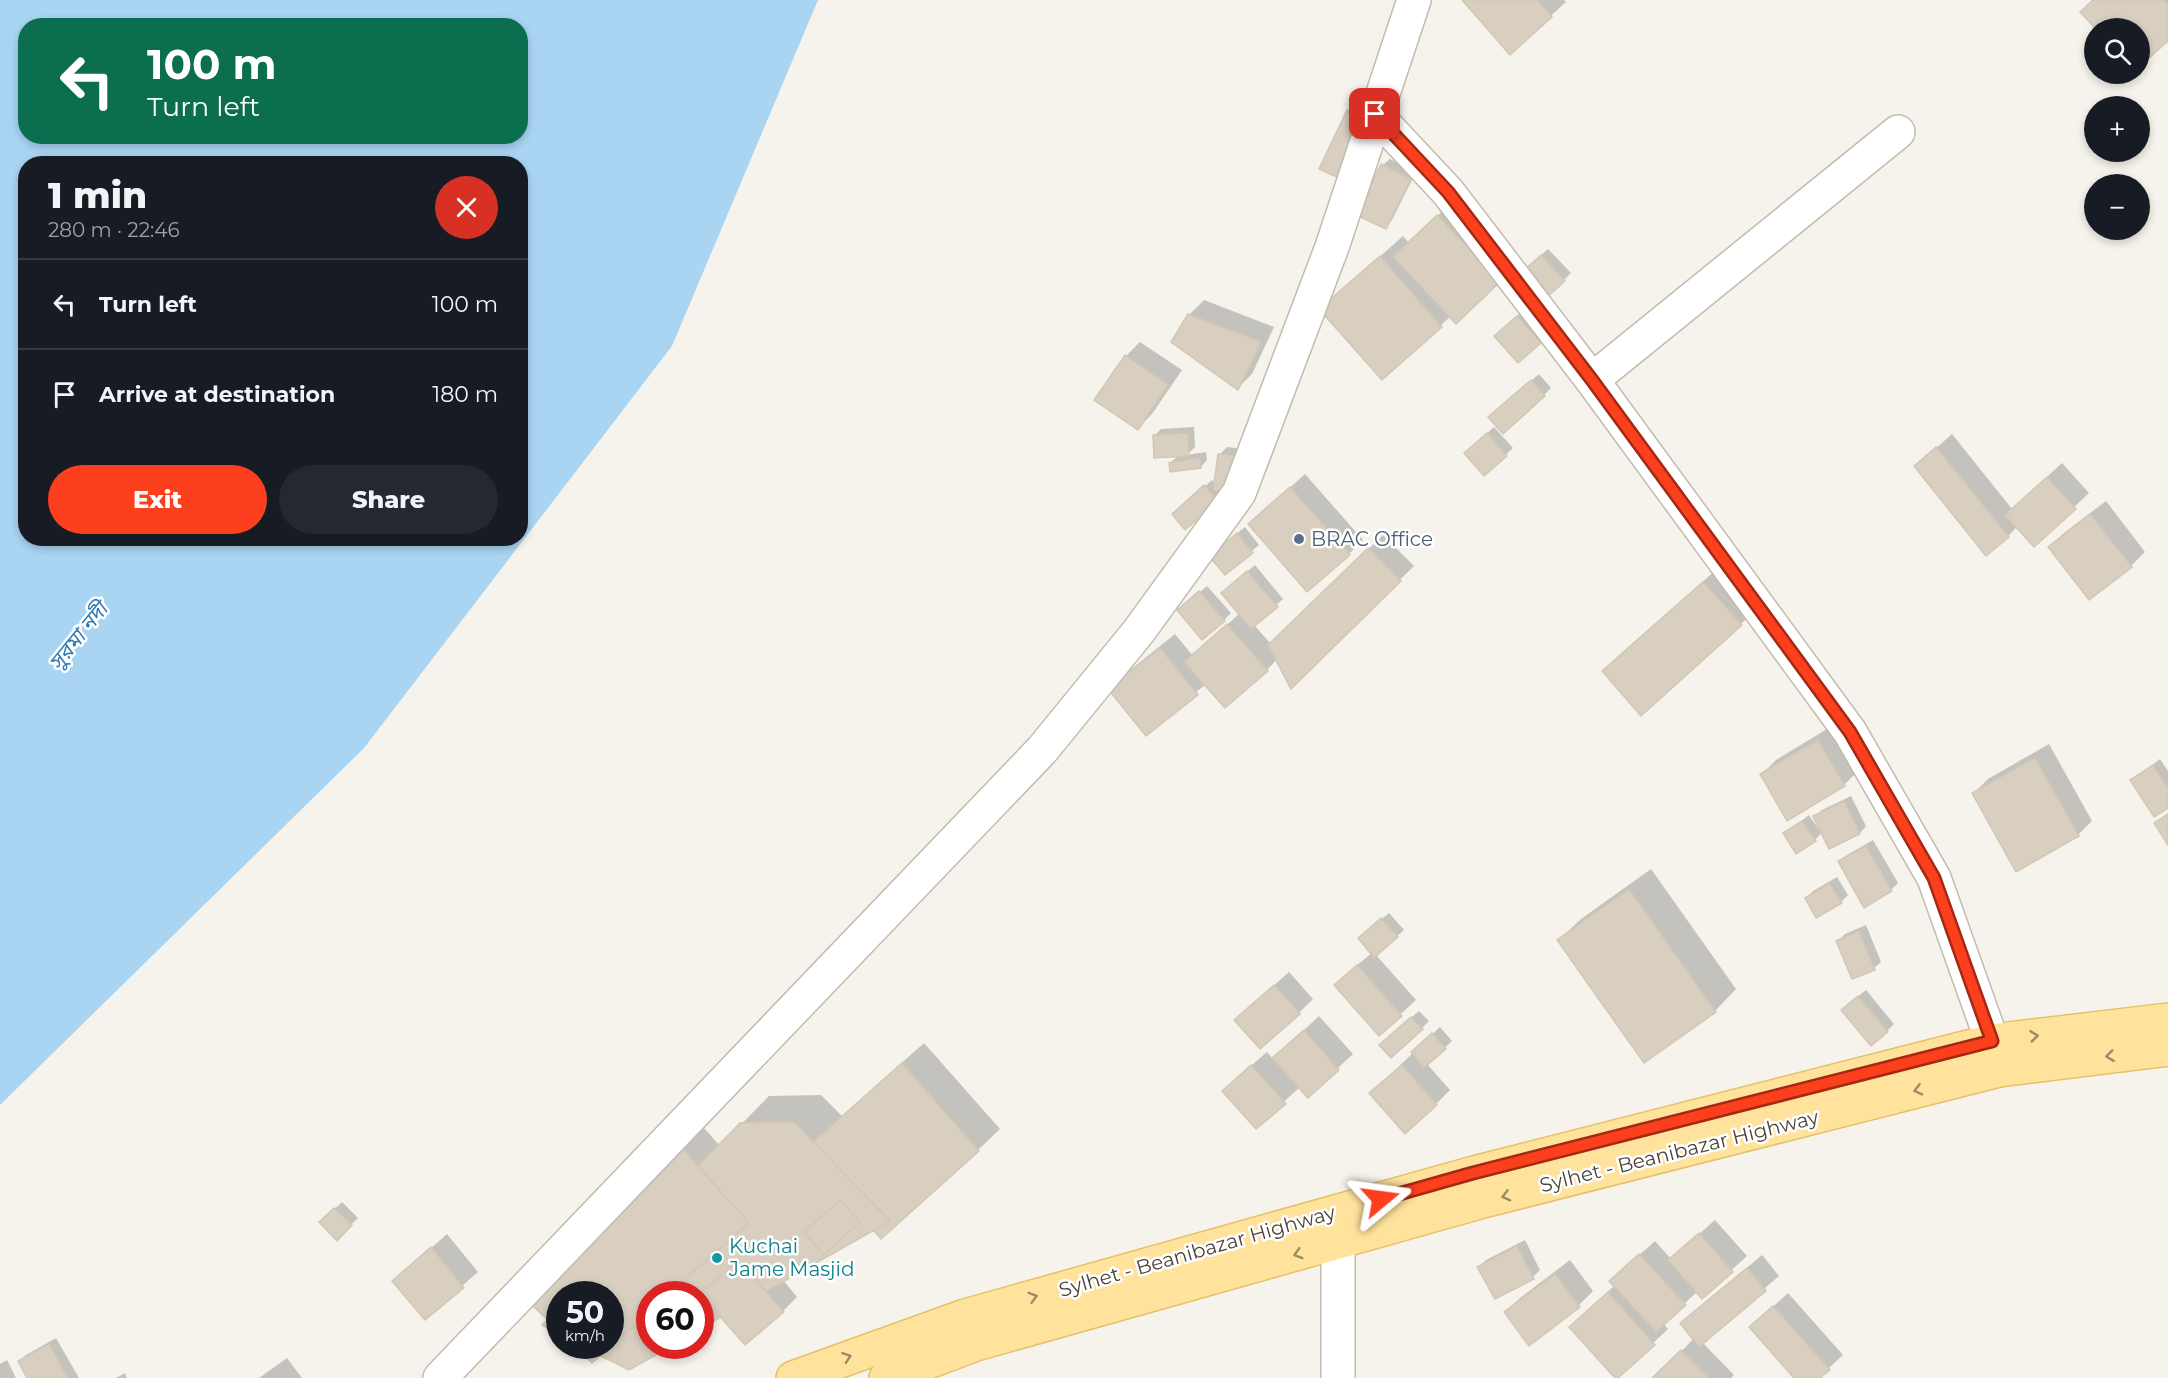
<!DOCTYPE html>
<html lang="en">
<head>
<meta charset="utf-8">
<style>
	:root { --surface:#171b24; --page:#242831; --text:#f1f3f6; --muted:#9ea1a6; --line:#363941; --accent:#fc3f1d }
	body { margin:0; font-family:Montserrat,"Noto Sans Bengali",sans-serif; background:var(--page); color:var(--text); height:100vh; display:flex; flex-direction:column; font-size:22px; white-space:nowrap }
	* { box-sizing:border-box; margin:0 }
	p { font-size:20px; color:var(--muted) }
	.icon { flex:none; width:33px; height:33px; fill:none; stroke:currentColor; stroke-width:2; stroke-linecap:round; stroke-linejoin:round }
	.map { position:relative; flex:1; overflow:hidden }
	.details { position:absolute; left:18px; top:156px; width:510px; height:390px; display:flex; flex-direction:column; background:var(--surface); border-radius:24px; box-shadow:0 3px 9px #0003 }
	.details>* { flex:none }
	.guide { position:absolute; left:18px; top:18px; width:510px; height:126px; border-radius:24px; box-shadow:0 3px 9px #0003; background:#0b6e4f; color:#fff; overflow:hidden }
	.buttons { position:absolute; left:2084px; top:18px; display:grid; gap:12px }
	.buttons a { display:grid; place-items:center; width:66px; height:66px; border-radius:50%; background:var(--surface); box-shadow:0 3px 9px #0003; font-size:30px }
	.speed { position:absolute; left:546px; top:1281px; display:flex; gap:12px; font-size:30px; font-weight:700; text-align:center }
	.speed>* { display:grid; place-content:center; width:78px; height:78px; border-radius:50%; background:var(--surface); box-shadow:0 3px 9px #0003; line-height:1 }
	.speed small { font-size:15px; font-weight:400 }
	.speed .limit { border:9px solid #d22; background:#fff; color:#111 }
	.pin { position:absolute; display:grid; place-items:center; width:51px; height:51px; color:#fff; margin:-26px; border-radius:12px; box-shadow:0 3px 9px #0006 }
	.me { position:absolute; width:66px; margin:-33px; rotate:74deg; stroke-linejoin:round; filter:drop-shadow(0 0 4px #0008) }
	.turn { display:flex; align-items:center; gap:21px; height:126px; padding:0 30px; font-size:27px }
	.turn .icon { width:78px; height:78px; stroke-width:2.5 }
	.turn b { display:block; font-size:42px; line-height:51px }
	.round { display:grid; place-items:center; flex:none; width:63px; height:63px; border-radius:32px; background:var(--page) }
	.summary { display:flex; align-items:center; justify-content:space-between; height:102px; padding:0 30px }
	h1 { font-size:36px; font-weight:800; line-height:45px }
	.button { display:flex; gap:12px; margin-top:auto; padding:12px 30px }
	.button a { flex:1; height:69px; border-radius:36px; background:var(--accent); color:#fff; font-size:24px; font-weight:800; line-height:69px; text-align:center }
	.button a+a { background:var(--page); color:var(--text) }
	ul { padding:0; list-style:none }
	li { display:flex; align-items:center; gap:18px; height:90px; padding:0 30px; border-top:2px solid var(--line) }
	li div { flex:1 }
	li b { display:block; font-size:22px }
	li em { font-style:normal }
	.map>svg:first-child { display:block }
	.water { fill:#a9d4f2; fill-rule:evenodd }
	.shadow { fill:#0003 }
	.building { fill:#d8cfc1; stroke:#d3c7b4; stroke-width:1.5 }
	.lines { fill:none; stroke-linecap:round; stroke-linejoin:round }
	.minor-casing { stroke:#c2bbae; stroke-width:36 }
	.major-casing { stroke:#e6c16a; stroke-width:36 }
	.minor { stroke:#fff; stroke-width:33 }
	.major { stroke:#ffe39c; stroke-width:33 }
	.oneway { stroke:#9c8c66 }
	.route-casing { stroke:#a42913; stroke-width:15 }
	.route { stroke:#fc3f1d; stroke-width:10 }
	.service-dot { fill:#5c6f8a; stroke:#fff; stroke-width:2 }
	.culture-dot { fill:#0f9aa8; stroke:#fff; stroke-width:2 }
	.labels { text-anchor:middle; dominant-baseline:central; stroke-width:5; stroke-linejoin:round; paint-order:stroke }
	.service-label { font-size:20px; fill:#4e5e75; stroke:#fff; text-anchor:start }
	.street-label { font-size:20px; fill:#4b4439; stroke:#fff }
	.culture-label { font-size:20px; fill:#0d838f; stroke:#fff; text-anchor:start }
	.water-label { font-size:21px; font-style:italic; fill:#2e7ab2; stroke:#fff }
</style>
</head>
<body>
<div class="map">
<svg width="2168" height="1378" viewBox="0 0 2168 1378">
	<rect width="100%" height="100%" fill="#f6f3ec"/>
	<path class="water" d="M0,0H818L672,346L364,748L0,1105ZM26,26H520V136H26ZM26,164H520V538H26Z"/>
	<g class="shadow">
		<polygon points="1464,0 1564,0 1566,2 1510,53"/>
		<polygon points="2094,0 2168,0 2168,39 2139,65 2139,28 2097,28 2082,12"/>
		<polygon points="1355,104 1372,112 1345,170 1348,111"/>
		<polygon points="1390,159 1416,172 1392,220 1385,227 1383,165"/>
		<polygon points="1453,201 1514,266 1451,316 1382,378 1321,309 1403,236 1409,243"/>
		<polygon points="1548,249 1571,273 1564,280 1529,266"/>
		<polygon points="1204,300 1274,327 1252,374 1238,388 1189,315"/>
		<polygon points="1524,310 1547,335 1518,361 1502,329"/>
		<polygon points="1140,342 1182,370 1152,414 1138,428 1126,356"/>
		<polygon points="1539,374 1551,388 1544,395 1497,411"/>
		<polygon points="1194,427 1195,447 1187,455 1206,452 1207,460 1201,467 1170,463 1179,455 1154,436 1161,429"/>
		<polygon points="1494,427 1513,448 1485,474 1473,446"/>
		<polygon points="1952,434 2012,509 2062,463 2089,493 2034,545 2017,527 2008,536 1916,466"/>
		<polygon points="1227,447 1244,449 1217,500 1181,508 1212,480 1215,483 1220,454"/>
		<polygon points="1305,474 1363,540 1349,554 1250,524"/>
		<polygon points="2106,501 2145,552 2131,566 2050,547 2064,533"/>
		<polygon points="1245,527 1259,545 1225,573 1218,549"/>
		<polygon points="1383,535 1414,566 1291,686 1277,659 1267,670 1206,684 1146,734 1110,689 1124,675 1175,634 1193,656 1240,613 1230,586 1255,565 1283,599 1254,625 1271,644"/>
		<polygon points="1725,562 1762,603 1741,624 1604,671 1625,650"/>
		<polygon points="1207,586 1231,613 1224,620 1186,604"/>
		<polygon points="1832,726 1859,770 1844,785 1788,819 1762,774 1776,760"/>
		<polygon points="2049,744 2092,821 2078,835 1974,793 1988,779"/>
		<polygon points="2160,759 2168,771 2168,806 2132,781"/>
		<polygon points="1851,796 1866,826 1860,833 1830,847 1822,832 1815,840 1785,834 1809,815 1820,831 1822,830 1815,817 1822,810"/>
		<polygon points="1873,840 1898,883 1891,890 1840,862 1847,855"/>
		<polygon points="1651,869 1736,989 1715,1011 1559,940 1581,919"/>
		<polygon points="1837,877 1848,895 1841,902 1807,898 1813,891"/>
		<polygon points="1389,913 1404,930 1376,955 1416,1000 1379,1034 1350,971 1372,953 1366,932"/>
		<polygon points="1866,925 1881,962 1874,968 1838,941 1845,934"/>
		<polygon points="1289,972 1313,999 1299,1013 1251,1006"/>
		<polygon points="1866,990 1894,1024 1887,1031 1850,1003"/>
		<polygon points="1419,1011 1429,1021 1422,1028 1388,1038"/>
		<polygon points="1319,1016 1353,1054 1308,1096 1300,1087 1256,1127 1238,1077 1267,1052 1273,1059"/>
		<polygon points="1440,1027 1452,1041 1427,1064 1450,1090 1436,1104 1371,1093"/>
		<polygon points="924,1043 1000,1129 978,1150 874,1228 783,1280 797,1297 783,1311 700,1294 650,1294 650,1346 669,1346 629,1369 600,1354 592,1360 577,1346 610,1346 610,1294 560,1294 549,1320 535,1306 704,1128 720,1146 769,1096 821,1095 842,1116"/>
		<polygon points="342,1202 358,1218 337,1238 321,1222"/>
		<polygon points="1715,1220 1747,1256 1702,1297 1697,1292 1663,1323 1668,1329 1617,1377 1571,1327 1615,1285 1626,1267 1655,1241 1671,1259"/>
		<polygon points="447,1234 478,1272 425,1318 394,1281"/>
		<polygon points="1525,1240 1540,1270 1533,1277 1495,1297 1479,1267 1486,1260"/>
		<polygon points="1762,1255 1779,1276 1702,1342 1734,1375 1731,1378 1656,1378 1694,1338 1682,1323"/>
		<polygon points="1570,1260 1593,1291 1579,1305 1529,1344 1506,1312 1520,1298"/>
		<polygon points="1788,1293 1843,1355 1818,1378 1796,1378 1751,1327"/>
		<polygon points="56,1338 79,1378 29,1378 19,1362 26,1355"/>
		<polygon points="287,1358 302,1378 259,1378"/>
		<polygon points="7,1360 16,1378 0,1378 0,1364"/>
		<polygon points="125,1373 127,1378 116,1378"/>
	</g>
	<g class="building">
		<polygon points="1462,0 1537,0 1552,17 1510,55"/>
		<polygon points="2093,0 2163,0 2168,5 2168,41 2139,67 2139,28 2095,28 2080,12"/>
		<polygon points="1347,110 1367,119 1339,178 1319,169"/>
		<polygon points="1381,164 1411,179 1386,229 1356,215"/>
		<polygon points="1437,215 1500,282 1456,324 1393,257"/>
		<polygon points="1541,255 1565,281 1544,300 1521,273"/>
		<polygon points="1380,256 1442,327 1382,380 1319,309"/>
		<polygon points="1188,314 1261,342 1238,390 1171,342"/>
		<polygon points="1517,316 1541,343 1518,363 1494,336"/>
		<polygon points="1125,355 1168,385 1138,430 1094,400"/>
		<polygon points="1531,380 1545,396 1503,434 1488,417"/>
		<polygon points="1188,433 1189,456 1154,458 1153,435"/>
		<polygon points="1487,433 1507,456 1484,476 1464,453"/>
		<polygon points="1936,447 2009,537 1986,556 1914,466"/>
		<polygon points="1218,454 1237,456 1232,493 1213,490"/>
		<polygon points="1200,458 1201,468 1170,472 1169,463"/>
		<polygon points="2047,477 2076,509 2034,547 2005,515"/>
		<polygon points="1204,485 1218,501 1185,530 1172,514"/>
		<polygon points="1290,487 1350,555 1307,592 1248,524"/>
		<polygon points="2090,514 2132,567 2089,600 2048,547"/>
		<polygon points="1237,533 1253,553 1225,575 1209,556"/>
		<polygon points="1368,548 1401,581 1291,689 1268,645"/>
		<polygon points="1247,571 1278,607 1251,629 1221,593"/>
		<polygon points="1703,582 1742,625 1641,716 1602,671"/>
		<polygon points="1199,591 1225,621 1202,640 1177,610"/>
		<polygon points="1227,624 1268,671 1225,708 1184,662"/>
		<polygon points="1160,648 1198,695 1146,736 1108,689"/>
		<polygon points="1818,740 1845,786 1787,821 1760,774"/>
		<polygon points="2035,758 2079,836 2016,872 1972,793"/>
		<polygon points="2153,765 2168,788 2168,808 2154,817 2130,780"/>
		<polygon points="1844,801 1860,834 1829,849 1813,816"/>
		<polygon points="2168,814 2168,845 2154,823"/>
		<polygon points="1802,821 1816,841 1796,854 1783,833"/>
		<polygon points="1866,846 1892,891 1864,908 1838,861"/>
		<polygon points="1829,883 1842,903 1816,918 1805,898"/>
		<polygon points="1629,889 1716,1012 1644,1063 1557,940"/>
		<polygon points="1381,918 1398,937 1374,958 1358,938"/>
		<polygon points="1859,931 1875,970 1852,979 1836,941"/>
		<polygon points="1357,965 1402,1016 1379,1036 1334,985"/>
		<polygon points="1274,985 1300,1014 1260,1049 1234,1020"/>
		<polygon points="1858,996 1888,1032 1871,1046 1841,1010"/>
		<polygon points="1411,1017 1423,1029 1391,1058 1379,1045"/>
		<polygon points="1304,1030 1339,1070 1308,1098 1272,1058"/>
		<polygon points="1432,1033 1446,1049 1424,1068 1411,1052"/>
		<polygon points="902,1063 979,1151 881,1239 803,1151"/>
		<polygon points="1251,1065 1286,1104 1256,1129 1222,1091"/>
		<polygon points="1402,1065 1437,1105 1405,1134 1369,1093"/>
		<polygon points="770,1120 816,1171 778,1205 732,1153"/>
		<polygon points="794,1122 890,1221 700,1329 700,1294 650,1294 650,1346 672,1346 629,1370 581,1346 610,1346 610,1294 572,1294 740,1123"/>
		<polygon points="682,1148 749,1223 668,1294 650,1294 650,1311 592,1363 574,1346 610,1346 610,1294 560,1294 560,1332 533,1306"/>
		<polygon points="840,1200 860,1222 824,1255 804,1232"/>
		<polygon points="334,1208 352,1225 337,1241 319,1222"/>
		<polygon points="1699,1233 1733,1272 1702,1299 1668,1260"/>
		<polygon points="1517,1246 1534,1279 1495,1299 1477,1267"/>
		<polygon points="431,1247 464,1288 425,1320 392,1281"/>
		<polygon points="1639,1254 1686,1305 1656,1332 1609,1281"/>
		<polygon points="738,1260 784,1312 745,1345 700,1294"/>
		<polygon points="1747,1268 1766,1291 1699,1347 1680,1323"/>
		<polygon points="1555,1274 1580,1307 1529,1346 1504,1312"/>
		<polygon points="1608,1292 1655,1345 1618,1378 1615,1378 1569,1327"/>
		<polygon points="1773,1306 1830,1370 1820,1378 1794,1378 1749,1327"/>
		<polygon points="560,1307 560,1335 542,1325"/>
		<polygon points="49,1344 68,1378 27,1378 18,1361"/>
		<polygon points="1681,1350 1709,1378 1654,1378 1653,1377"/>
	</g>
	<g class="lines">
		<g class="minor-casing">
			<g id="minor">
				<polyline points="1375,114 1448,192 1592,380 1850,732 1934,878 1992,1041"/>
				<polyline points="1592,380 1898,132"/>
				<polyline points="440,1378 1042,750 1139,631 1239,493 1332,247 1414,0"/>
				<polyline points="1338,1378 1338,1242"/>
			</g>
		</g>
		<g class="major-casing">
			<g id="major">
				<polyline points="793,1378 965,1316 1474,1173 1992,1041 2168,1020"/>
				<polyline points="886,1378 976,1344 1483,1201 1999,1070 2168,1049"/>
			</g>
		</g>
		<use href="#minor" class="minor"/>
		<use href="#major" class="major"/>
	</g>
	<defs><path id="oneway-chevron" d="M-2-3.5L2.5 0L-2 3.5" fill="none" stroke-width="1.6" stroke-linecap="round" stroke-linejoin="round" transform="scale(1.5)"/></defs>
	<g class="oneway">
		<use href="#oneway-chevron" transform="translate(2034 1036) rotate(-7)"/>
		<use href="#oneway-chevron" transform="translate(2110 1056) rotate(173)"/>
		<use href="#oneway-chevron" transform="translate(1918 1090) rotate(166)"/>
		<use href="#oneway-chevron" transform="translate(1506 1196) rotate(166)"/>
		<use href="#oneway-chevron" transform="translate(1298 1254) rotate(164)"/>
		<use href="#oneway-chevron" transform="translate(1033 1297) rotate(-16)"/>
		<use href="#oneway-chevron" transform="translate(847 1357) rotate(-19)"/>
	</g>
	<g class="lines">
		<g class="route-casing">
			<polyline id="route" points="1375,114 1448,192 1592,380 1850,732 1934,878 1992,1041 1473,1173 1381,1199"/>
		</g>
		<use href="#route" class="route"/>
	</g>
	<circle class="service-dot" cx="1299" cy="539" r="6"/>
	<circle class="culture-dot" cx="717" cy="1258" r="6"/>
	<g class="labels">
		<g class="service-label">
			<text x="1311" y="539">BRAC Office</text>
		</g>
		<g class="street-label">
			<text transform="translate(1679 1151) rotate(-14)">Sylhet - Beanibazar Highway</text>
			<text transform="translate(1197 1251) rotate(-16)">Sylhet - Beanibazar Highway</text>
		</g>
		<g class="culture-label">
			<text x="729" y="1246">Kuchai<tspan x="729" dy="23">Jame Masjid</tspan></text>
		</g>
		<g class="water-label">
			<text transform="translate(78 636) rotate(-51)">সুরমা নদী</text>
		</g>
	</g>
</svg>
<div class="buttons">
<a><svg class="icon" aria-label="search" viewBox="0 0 24 24"><circle cx="10" cy="10" r="6"/><path d="M15 15l6 6"/></svg></a>
<a>+</a>
<a>−</a>
</div>
<div class="speed"><div>50<small>km/h</small></div><div class="limit">60</div></div>
<div class="pin" style="left:1375px;top:114px;background:#d93025"><svg class="icon" aria-label="arrive" viewBox="0 0 24 24"><path d="M6 21V4h12l-3 4 3 4H6"/></svg></div>
<svg class="me" style="left:1381px;top:1199px" viewBox="-20 -20 40 40"><path d="M0-17L14 15 0 8-14 15z" fill="#fc3f1d" stroke="#fff" stroke-width="4"/></svg>
<div class="guide">
<div class="turn"><svg class="icon" aria-label="left" viewBox="0 0 24 24"><path d="M17 20v-9H6M10 6l-5 5 5 5"/></svg><div><b>100 m</b>Turn left</div></div>
</div>
<section class="details">
<div class="summary"><div><h1>1 min</h1><p>280 m · 22:46</p></div><a class="round" style="background:#d93025;color:#fff"><svg class="icon" aria-label="close" viewBox="0 0 24 24"><path d="M6 6l12 12M18 6L6 18"/></svg></a></div>
<ul>
<li><svg class="icon" aria-label="left" viewBox="0 0 24 24"><path d="M17 20v-9H6M10 6l-5 5 5 5"/></svg><div><b>Turn left</b></div><em>100 m</em></li>
<li><svg class="icon" aria-label="arrive" viewBox="0 0 24 24"><path d="M6 21V4h12l-3 4 3 4H6"/></svg><div><b>Arrive at destination</b></div><em>180 m</em></li>
</ul>
<div class="button"><a>Exit</a><a>Share</a></div>
</section>
</div>
</body>
</html>
